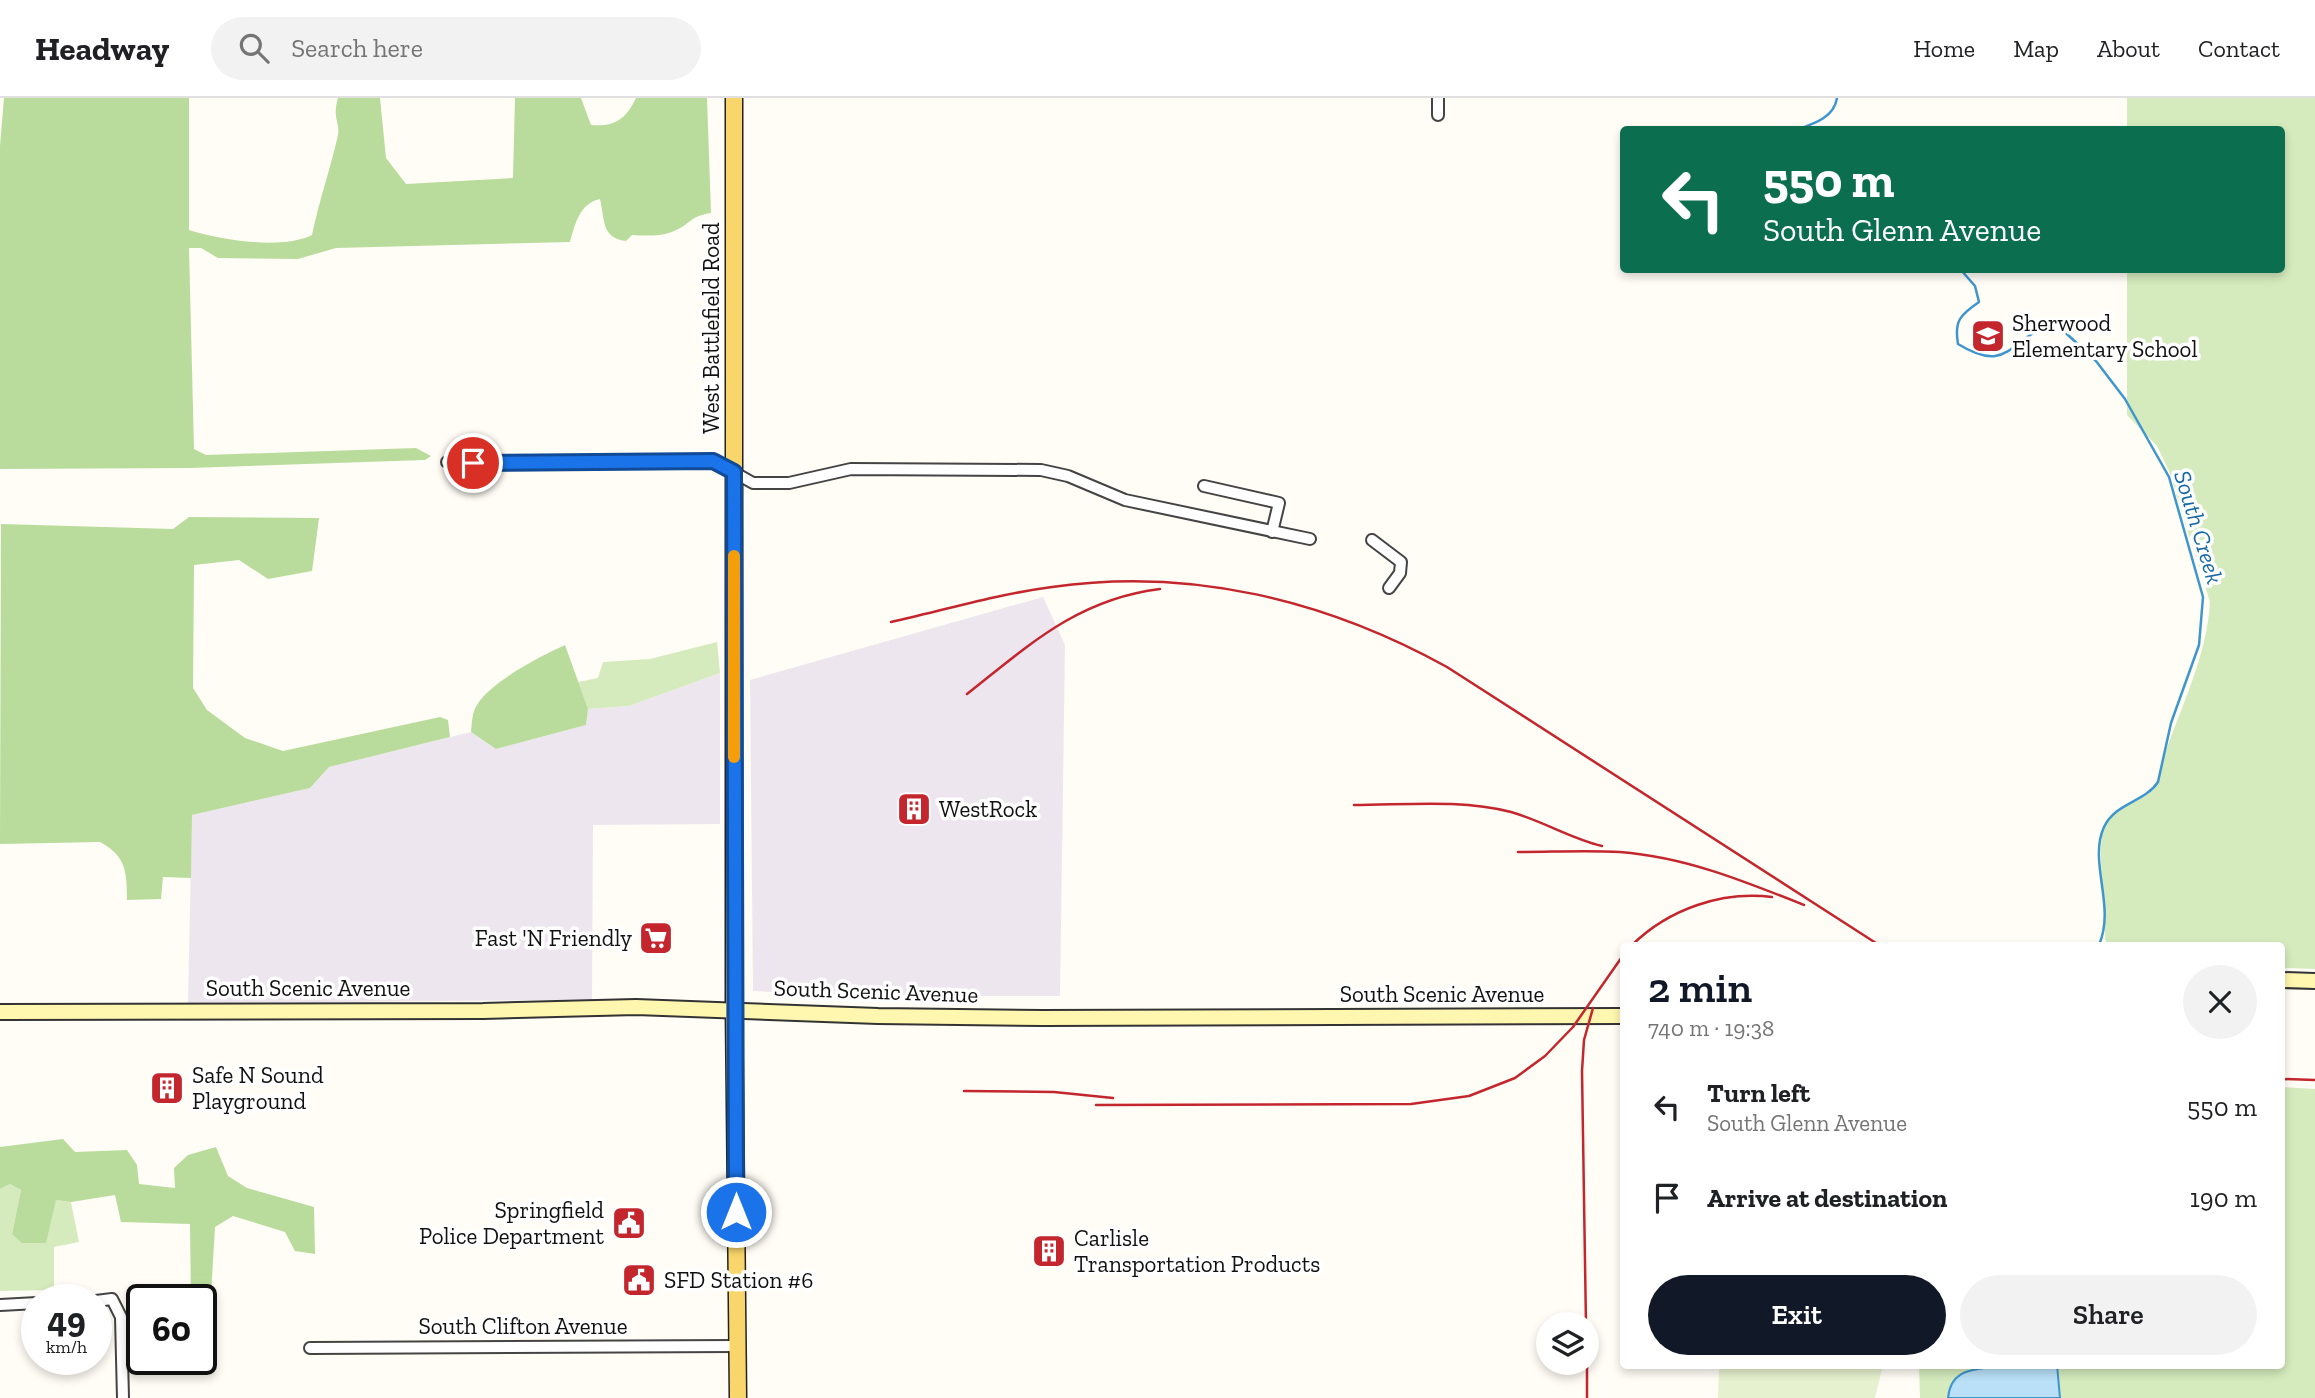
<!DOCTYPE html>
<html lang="en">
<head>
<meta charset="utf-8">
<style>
	:root { --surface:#fff; --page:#f2f2f2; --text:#202124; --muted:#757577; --line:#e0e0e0; --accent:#111827 }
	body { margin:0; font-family:"Zilla Slab",serif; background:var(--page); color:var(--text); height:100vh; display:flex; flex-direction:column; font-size:26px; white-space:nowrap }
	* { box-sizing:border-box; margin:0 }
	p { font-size:23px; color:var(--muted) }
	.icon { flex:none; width:38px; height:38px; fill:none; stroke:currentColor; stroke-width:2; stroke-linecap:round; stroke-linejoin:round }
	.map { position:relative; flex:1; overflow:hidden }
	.panel { position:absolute; left:1620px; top:844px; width:665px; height:427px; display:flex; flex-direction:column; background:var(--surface); border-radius:7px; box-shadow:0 4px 10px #0003 }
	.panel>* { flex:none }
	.banner { position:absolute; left:1620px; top:28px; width:665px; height:147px; border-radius:7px; box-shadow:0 4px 10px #0003; background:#0b6e4f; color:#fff; overflow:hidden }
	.fabs { position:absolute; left:1536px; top:1214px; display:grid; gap:14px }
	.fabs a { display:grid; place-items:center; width:63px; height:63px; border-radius:50%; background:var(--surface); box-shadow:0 4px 10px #0003; font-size:35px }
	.speed { position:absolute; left:21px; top:1186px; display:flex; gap:14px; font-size:35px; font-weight:700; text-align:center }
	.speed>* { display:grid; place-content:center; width:91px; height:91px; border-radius:50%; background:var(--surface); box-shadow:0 4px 10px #0003; line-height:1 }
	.speed small { font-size:18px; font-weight:400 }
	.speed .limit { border:4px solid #111; border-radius:10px; background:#fff; color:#111 }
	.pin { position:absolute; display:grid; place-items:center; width:60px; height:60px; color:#fff; margin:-30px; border:4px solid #fff; border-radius:50%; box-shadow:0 2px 7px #0007 }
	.me { position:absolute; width:77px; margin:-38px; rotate:0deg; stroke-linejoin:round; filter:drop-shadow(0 0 5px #0008) }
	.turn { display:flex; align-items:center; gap:24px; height:147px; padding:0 28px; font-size:32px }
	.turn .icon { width:91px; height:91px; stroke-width:2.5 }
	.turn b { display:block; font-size:49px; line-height:60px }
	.round { display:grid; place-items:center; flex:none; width:74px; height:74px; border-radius:37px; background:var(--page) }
	.headline { display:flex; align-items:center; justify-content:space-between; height:119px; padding:0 28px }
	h1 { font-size:42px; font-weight:600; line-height:52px; color:var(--accent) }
	.action { display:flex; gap:14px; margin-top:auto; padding:14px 28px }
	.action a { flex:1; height:80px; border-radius:42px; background:var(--accent); color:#fff; font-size:28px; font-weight:600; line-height:80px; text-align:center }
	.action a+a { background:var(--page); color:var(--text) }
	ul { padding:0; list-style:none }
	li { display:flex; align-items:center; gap:21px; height:91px; padding:0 28px }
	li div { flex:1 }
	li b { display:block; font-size:26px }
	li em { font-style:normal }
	header { display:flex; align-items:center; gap:42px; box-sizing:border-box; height:98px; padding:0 35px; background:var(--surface); border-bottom:2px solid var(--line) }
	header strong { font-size:33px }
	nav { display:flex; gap:38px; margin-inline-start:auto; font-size:24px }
	.search { width:490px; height:63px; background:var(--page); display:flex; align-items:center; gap:18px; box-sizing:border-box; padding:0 24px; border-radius:38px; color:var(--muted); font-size:26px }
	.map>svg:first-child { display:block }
	.industrial { fill:#eee6ef }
	.green { fill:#d5ebbd }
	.forest { fill:#b9dc9c }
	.pitch { fill:#e6f2cf }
	.water { fill:#b9e0f7; stroke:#3f96cf; stroke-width:2 }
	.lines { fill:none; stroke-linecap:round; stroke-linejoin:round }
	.stream { stroke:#3f96cf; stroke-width:2.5 }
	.minor-casing { stroke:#444; stroke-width:14 }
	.secondary-casing { stroke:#333; stroke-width:18 }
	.primary-casing { stroke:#222; stroke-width:19 }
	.minor { stroke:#fff; stroke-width:10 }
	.secondary { stroke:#fff6b0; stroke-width:14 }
	.primary { stroke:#f9d66b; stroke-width:16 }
	.rail { stroke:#c4262e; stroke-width:2.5 }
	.route-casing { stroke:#114b97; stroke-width:18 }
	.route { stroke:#1a73e8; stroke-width:12 }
	.slow { stroke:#f59e0b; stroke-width:12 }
	.labels { text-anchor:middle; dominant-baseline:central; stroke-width:7; stroke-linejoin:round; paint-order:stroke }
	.poi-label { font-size:23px; fill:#111; stroke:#fff; text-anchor:start }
	.street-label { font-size:23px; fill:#111; stroke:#fff }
	.water-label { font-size:24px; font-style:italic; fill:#1768a6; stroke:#fff }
</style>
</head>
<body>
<header>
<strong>Headway</strong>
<div class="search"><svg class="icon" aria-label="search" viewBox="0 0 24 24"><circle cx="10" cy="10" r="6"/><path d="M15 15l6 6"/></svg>Search here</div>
<nav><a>Home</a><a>Map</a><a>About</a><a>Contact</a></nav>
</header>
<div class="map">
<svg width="2315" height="1300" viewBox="0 0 2315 1300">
	<rect width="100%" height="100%" fill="#fffdf5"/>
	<g class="industrial">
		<polygon points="1043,499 1065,547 1060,898 856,898 753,893 750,582"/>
		<polygon points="720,575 720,726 593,727 592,902 188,905 192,717 310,690 329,669 471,634 496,651 586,627 588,611 629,608"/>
	</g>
	<g class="green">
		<path d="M2127,0H2315V871L2282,870V847H2109L2105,841C2106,815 2096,750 2104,730C2113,707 2138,707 2153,692C2160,684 2159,671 2163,662C2180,610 2207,559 2210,504L2169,373L2157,348L2127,317V172H2282V32L2127,31Z"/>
		<polygon points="717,544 720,575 629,608 588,611 578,584 598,580 603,564 650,561"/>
		<polygon points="2282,989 2315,991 2315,1300 1920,1300 1919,1267 2282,1267"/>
		<polygon points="10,1086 21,1092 12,1136 56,1102 71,1104 79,1144 54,1149 54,1192 0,1193 0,1091"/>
	</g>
	<g class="forest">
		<path d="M4,0H189V132C220,142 282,152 312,137C319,103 331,69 338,37C340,23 332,20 338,0H380L386,60L406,86L513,80L515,0H581L591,27C615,29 626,21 636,0H707L711,115C694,118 695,120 682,129C666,139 650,138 632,137L626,143C601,140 605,121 600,101C580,105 575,126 570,144L336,150L298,161L218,160L201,150H189L194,351L206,357L416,350L431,358L425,362L190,370L0,371V48Z"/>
		<path d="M189,419L319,420L312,473L268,481L239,462L194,467L193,590L207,612L245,640L283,653L440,619L448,622L450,639L329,669L310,690L192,717L191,780L163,779L161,801L127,802C127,774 126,758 100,744L0,746L1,426L173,431Z"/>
		<path d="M565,547L588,611L586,627L496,651L471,634C472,625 472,614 477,607C490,584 541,558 565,547Z"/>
		<polygon points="63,1041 75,1054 127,1052 137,1067 139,1086 175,1090 174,1070 188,1057 216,1049 228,1078 247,1090 314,1109 315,1156 295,1153 285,1134 233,1118 215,1129 208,1248 201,1250 201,1202 191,1202 190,1126 121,1124 115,1097 71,1104 56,1102 46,1145 22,1145 12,1136 21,1092 10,1086 0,1091 0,1049"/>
	</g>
	<polygon class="pitch" points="1724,1267 1883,1267 1875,1300 1718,1300 1719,1272"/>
	<path class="water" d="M2003,1267H2057L2060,1300H1948C1951,1267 1979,1273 2003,1267Z"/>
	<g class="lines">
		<g class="stream">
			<path d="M1796,32C1813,26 1834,20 1837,0"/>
			<path d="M1961,172L1975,188L1979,204C1960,217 1954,223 1958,246C2010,278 2009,239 2055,225L2096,263L2125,301L2169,379L2203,499L2199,547L2171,625L2158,684C2145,704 2115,705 2104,729C2088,764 2116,808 2099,847"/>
		</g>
		<g class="minor-casing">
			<g id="minor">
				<polyline points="1438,0 1438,17"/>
				<polyline points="447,364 714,363 753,385 789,385 851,371 1041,372 1068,378 1125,402 1310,441"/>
				<polyline points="1204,388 1279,405 1272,434"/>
				<polyline points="1372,442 1401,464 1400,475 1389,490"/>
				<polyline points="96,1203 112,1201 121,1219 123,1300"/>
				<polyline points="0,1207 37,1205"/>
				<polyline points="310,1250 737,1248"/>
			</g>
		</g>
		<g class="secondary-casing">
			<g id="secondary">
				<polyline points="2282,882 2315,883"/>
				<polyline points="0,914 483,913 636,909 878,918 1043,920 1624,918"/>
			</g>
		</g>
		<g class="primary-casing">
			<polyline id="primary" points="734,0 734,911 738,1300"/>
		</g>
		<use href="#minor" class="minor"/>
		<use href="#secondary" class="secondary"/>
		<use href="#primary" class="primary"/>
		<g class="rail">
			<path d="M891,524C944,512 998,496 1052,489C1191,469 1326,502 1447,569L1879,847"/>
			<path d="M967,596C1029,547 1078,501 1160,491"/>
			<path d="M1354,707C1405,707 1461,701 1511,714C1543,723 1571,741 1602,748"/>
			<path d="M1518,754C1552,754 1586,752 1620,754C1685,759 1744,783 1804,807"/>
			<path d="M1632,847C1669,811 1721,793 1772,799"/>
			<polyline points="2282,981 2315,982"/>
			<polyline points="964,993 1054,994 1113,1000"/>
			<polyline points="1096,1007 1411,1006 1469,998 1515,980 1545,958 1573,929 1624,856"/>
			<polyline points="1586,1227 1582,973 1584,942 1593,910"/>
			<polyline points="1587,1265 1587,1300"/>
		</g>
	</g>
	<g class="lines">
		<g class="route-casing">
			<polyline id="route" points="473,365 713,363 734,374 736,1114"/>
		</g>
		<use href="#route" class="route"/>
		<polyline class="slow" points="734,458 734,659"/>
	</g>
	<defs>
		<g id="school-square" transform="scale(1.75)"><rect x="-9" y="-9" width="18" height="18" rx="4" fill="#c4262e" stroke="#fff"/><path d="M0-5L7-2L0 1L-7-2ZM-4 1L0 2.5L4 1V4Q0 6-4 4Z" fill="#fff"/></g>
		<g id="building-square" transform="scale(1.75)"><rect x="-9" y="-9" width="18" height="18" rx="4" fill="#c4262e" stroke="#fff"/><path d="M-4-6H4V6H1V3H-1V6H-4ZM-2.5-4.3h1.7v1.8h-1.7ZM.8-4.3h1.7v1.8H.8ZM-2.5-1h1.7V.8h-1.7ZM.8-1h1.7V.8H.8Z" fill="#fff"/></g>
		<g id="supermarket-square" transform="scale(1.75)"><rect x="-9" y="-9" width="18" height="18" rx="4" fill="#c4262e" stroke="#fff"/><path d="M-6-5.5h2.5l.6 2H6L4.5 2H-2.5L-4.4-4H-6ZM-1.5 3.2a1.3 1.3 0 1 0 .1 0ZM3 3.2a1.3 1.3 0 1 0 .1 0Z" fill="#fff"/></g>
		<g id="civic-square" transform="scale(1.75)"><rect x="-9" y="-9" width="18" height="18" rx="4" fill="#c4262e" stroke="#fff"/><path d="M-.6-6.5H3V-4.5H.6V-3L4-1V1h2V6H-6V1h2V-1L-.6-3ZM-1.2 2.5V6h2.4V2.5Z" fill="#fff"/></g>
	</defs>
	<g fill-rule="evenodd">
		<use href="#school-square" x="1988" y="238"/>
		<use href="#building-square" x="914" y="711"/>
		<use href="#supermarket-square" x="656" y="840"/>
		<use href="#building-square" x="167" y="990"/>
		<use href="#civic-square" x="629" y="1125"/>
		<use href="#building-square" x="1049" y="1153"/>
		<use href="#civic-square" x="639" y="1182"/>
	</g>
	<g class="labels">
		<g class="poi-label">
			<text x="2012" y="225">Sherwood<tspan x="2012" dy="26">Elementary School</tspan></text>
			<text x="939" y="711">WestRock</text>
			<text x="632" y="840" text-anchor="end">Fast 'N Friendly</text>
			<text x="192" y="977">Safe N Sound<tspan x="192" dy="26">Playground</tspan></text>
			<text x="604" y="1112" text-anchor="end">Springfield<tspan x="604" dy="26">Police Department</tspan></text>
			<text x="1074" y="1140">Carlisle<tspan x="1074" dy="26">Transportation Products</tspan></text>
			<text x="664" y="1182">SFD Station #6</text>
		</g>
		<g class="street-label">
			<text transform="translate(711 230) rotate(-90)">West Battlefield Road</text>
			<text x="308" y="890">South Scenic Avenue</text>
			<text transform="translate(876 893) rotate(2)">South Scenic Avenue</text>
			<text x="1442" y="896">South Scenic Avenue</text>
			<text x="523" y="1228">South Clifton Avenue</text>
		</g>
		<g class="water-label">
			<text transform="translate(2199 429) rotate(73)">South Creek</text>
		</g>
	</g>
</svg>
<div class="fabs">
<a><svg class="icon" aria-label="layers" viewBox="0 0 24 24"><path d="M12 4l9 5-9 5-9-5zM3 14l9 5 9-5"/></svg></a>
</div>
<div class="speed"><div>49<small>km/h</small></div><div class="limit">60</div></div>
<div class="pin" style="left:473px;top:365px;background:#d93025"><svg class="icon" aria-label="arrive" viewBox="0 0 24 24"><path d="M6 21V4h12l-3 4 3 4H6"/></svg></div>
<svg class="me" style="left:736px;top:1114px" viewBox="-20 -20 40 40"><circle r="17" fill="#1a73e8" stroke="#fff" stroke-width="3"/><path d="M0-11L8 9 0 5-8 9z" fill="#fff"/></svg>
<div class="banner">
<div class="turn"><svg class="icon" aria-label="left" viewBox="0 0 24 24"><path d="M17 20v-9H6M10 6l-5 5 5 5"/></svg><div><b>550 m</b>South Glenn Avenue</div></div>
</div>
<section class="panel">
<div class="headline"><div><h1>2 min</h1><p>740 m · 19:38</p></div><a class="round"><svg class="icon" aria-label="close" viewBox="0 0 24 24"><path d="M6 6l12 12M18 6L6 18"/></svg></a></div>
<ul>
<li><svg class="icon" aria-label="left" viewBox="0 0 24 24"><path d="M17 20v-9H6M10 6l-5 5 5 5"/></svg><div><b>Turn left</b><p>South Glenn Avenue</p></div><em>550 m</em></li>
<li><svg class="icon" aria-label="arrive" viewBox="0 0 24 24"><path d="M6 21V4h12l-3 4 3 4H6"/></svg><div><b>Arrive at destination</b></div><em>190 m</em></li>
</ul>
<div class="action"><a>Exit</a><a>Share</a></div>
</section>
</div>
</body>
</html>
